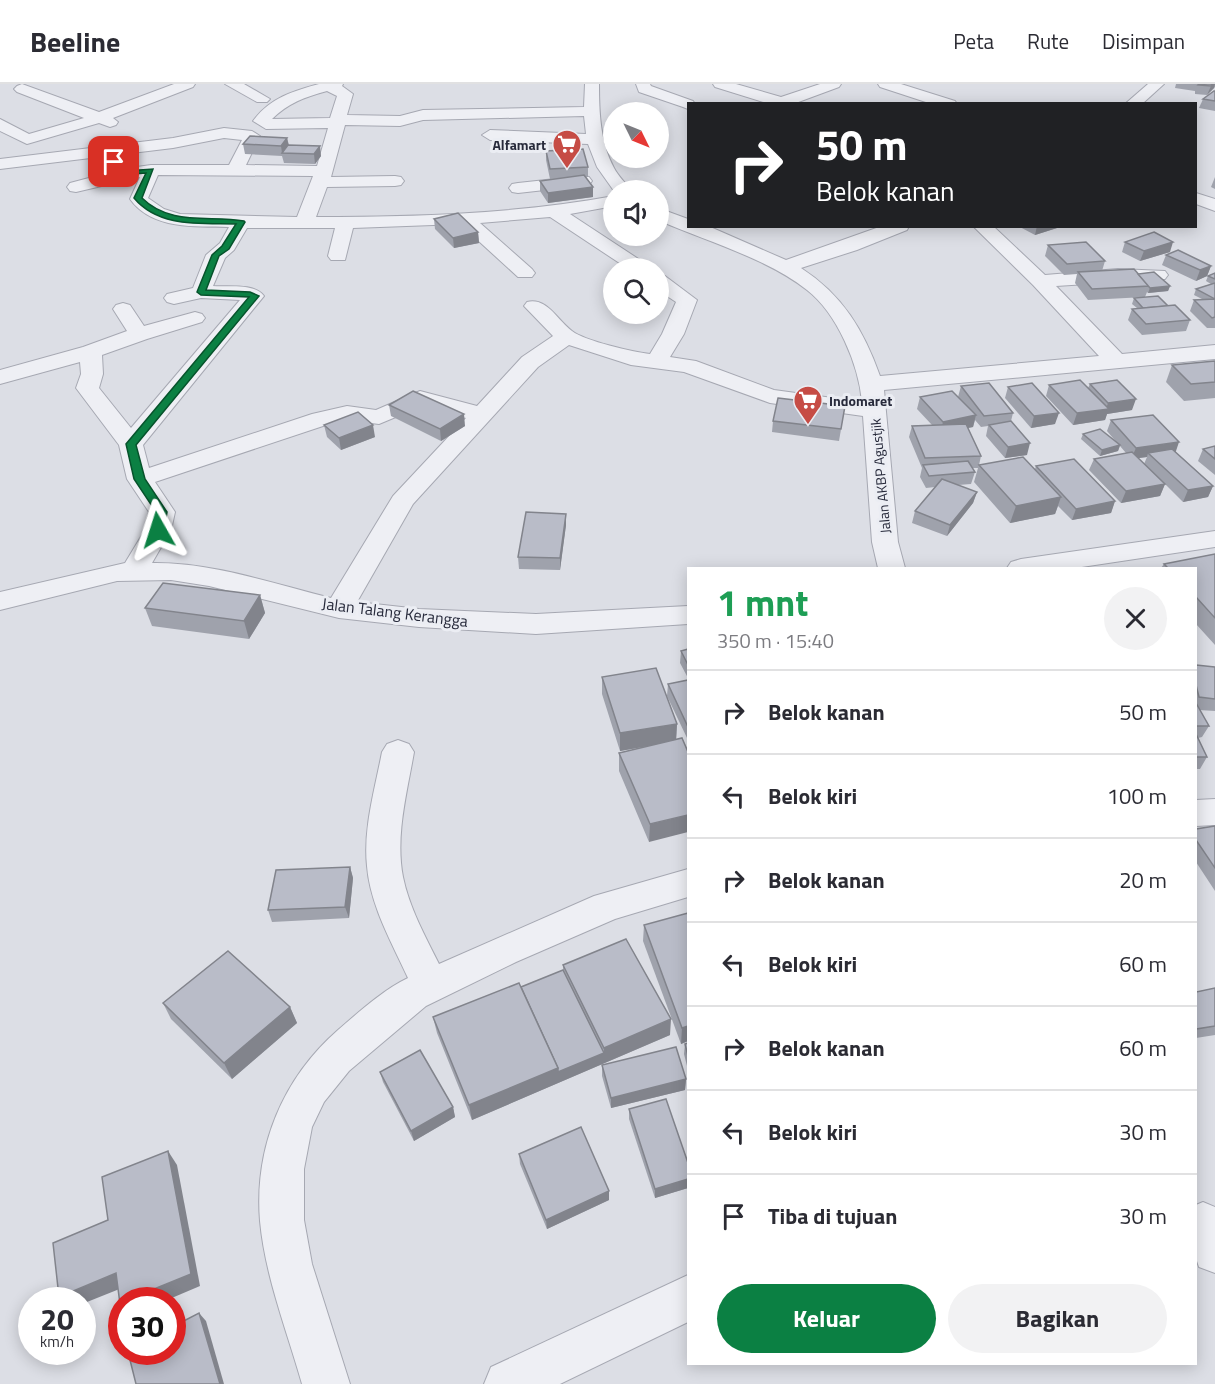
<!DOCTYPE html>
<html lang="id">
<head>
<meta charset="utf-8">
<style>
	:root { --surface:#fff; --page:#f2f2f3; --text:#2b2b33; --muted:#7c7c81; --line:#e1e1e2; --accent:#0b8043 }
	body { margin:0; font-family:"Titillium Web",sans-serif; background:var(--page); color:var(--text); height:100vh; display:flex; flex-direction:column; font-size:22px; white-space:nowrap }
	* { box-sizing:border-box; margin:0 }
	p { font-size:20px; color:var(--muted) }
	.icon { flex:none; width:33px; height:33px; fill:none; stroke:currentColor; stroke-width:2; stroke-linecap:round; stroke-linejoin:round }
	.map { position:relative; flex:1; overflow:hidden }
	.details { position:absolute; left:687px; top:483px; width:510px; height:798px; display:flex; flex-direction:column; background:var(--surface); border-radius:0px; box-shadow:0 3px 15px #0003 }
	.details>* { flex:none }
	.top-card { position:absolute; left:687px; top:18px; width:510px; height:126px; border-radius:0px; box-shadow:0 3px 15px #0003; background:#202124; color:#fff; overflow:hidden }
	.needle { width:39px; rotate:133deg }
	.buttons { position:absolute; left:603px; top:18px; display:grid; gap:12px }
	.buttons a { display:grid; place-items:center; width:66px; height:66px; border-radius:50%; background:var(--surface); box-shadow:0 3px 15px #0003; font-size:30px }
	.speed { position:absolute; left:18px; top:1203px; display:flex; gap:12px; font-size:30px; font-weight:700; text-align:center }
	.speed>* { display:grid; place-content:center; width:78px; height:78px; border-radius:50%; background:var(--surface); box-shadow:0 3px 15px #0003; line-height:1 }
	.speed small { font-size:15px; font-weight:400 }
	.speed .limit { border:9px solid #d22; background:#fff; color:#111 }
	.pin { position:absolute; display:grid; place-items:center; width:51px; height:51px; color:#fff; margin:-26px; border-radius:12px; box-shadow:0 3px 9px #0006 }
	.me { position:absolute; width:66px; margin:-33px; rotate:354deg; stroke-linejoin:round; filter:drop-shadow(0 0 4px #0008) }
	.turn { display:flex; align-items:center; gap:21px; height:126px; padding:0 30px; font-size:27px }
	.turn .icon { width:78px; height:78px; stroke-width:2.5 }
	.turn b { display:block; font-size:42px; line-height:51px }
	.round { display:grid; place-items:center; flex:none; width:63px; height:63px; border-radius:32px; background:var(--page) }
	.overview { display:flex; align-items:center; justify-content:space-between; height:102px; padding:0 30px }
	h1 { font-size:36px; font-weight:700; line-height:45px; color:#1e9e55 }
	.action { display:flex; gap:12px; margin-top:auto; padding:12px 30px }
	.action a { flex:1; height:69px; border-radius:36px; background:var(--accent); color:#fff; font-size:24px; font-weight:700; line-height:69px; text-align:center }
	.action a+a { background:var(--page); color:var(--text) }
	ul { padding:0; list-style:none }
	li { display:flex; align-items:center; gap:18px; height:84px; padding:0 30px; border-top:2px solid var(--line) }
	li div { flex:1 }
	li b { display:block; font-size:22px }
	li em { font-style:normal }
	header { display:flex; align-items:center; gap:36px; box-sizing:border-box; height:84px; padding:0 30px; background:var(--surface); border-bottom:2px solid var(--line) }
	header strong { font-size:28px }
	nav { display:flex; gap:33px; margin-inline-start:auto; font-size:21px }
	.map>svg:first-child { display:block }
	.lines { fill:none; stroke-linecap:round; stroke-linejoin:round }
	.minor-casing { stroke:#a6a8b2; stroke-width:2 }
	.minor { fill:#eeeff4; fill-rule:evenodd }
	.wall { fill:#9fa2ac; fill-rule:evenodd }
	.shaded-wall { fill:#82848c }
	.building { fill:#b9bcc8; stroke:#82848c; stroke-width:1.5 }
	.route { fill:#0b8043; stroke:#07532c; stroke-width:1.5 }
	.labels { text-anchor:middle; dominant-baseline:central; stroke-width:6; stroke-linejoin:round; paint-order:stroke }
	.far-poi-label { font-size:14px; font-weight:bold; fill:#272a3b; stroke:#ebedf3; text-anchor:end }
	.far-street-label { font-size:14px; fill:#272a3b; stroke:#ebedf3 }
	.street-label { font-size:16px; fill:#272a3b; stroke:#ebedf3 }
</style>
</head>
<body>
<header>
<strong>Beeline</strong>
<nav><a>Peta</a><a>Rute</a><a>Disimpan</a></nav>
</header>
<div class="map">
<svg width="1215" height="1300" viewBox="0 0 1215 1300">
	<rect width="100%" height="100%" fill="#dcdee5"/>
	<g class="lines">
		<g class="minor-casing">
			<g id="minor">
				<polygon points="22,0 99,28 174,0 195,0 193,3 113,34 118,38 116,41 110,43 99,39 27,60 0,47 0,35 29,50 84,34 17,8 14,5 17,2"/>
				<polygon points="225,0 244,0 270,15 267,18 257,18"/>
				<path d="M319,0H343L342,2L353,10L347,31L400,32L423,26L584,23L585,0H599C599,28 600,58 614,84C618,92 626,99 630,106L614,107L597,83L588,60L490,56L482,51L490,46L586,50L584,32L423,36L400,42L345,41L331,93L395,92L401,93L404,97L401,101L395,102L327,103L316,133C415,133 516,130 614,112V122L570,130L646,180L649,184H627L550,133L480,139L532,185L535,189L532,193H518L460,140L353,144L345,176H331L328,172L335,144H247L234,166L225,174L213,202C228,203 255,199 264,212L143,361L149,384L312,330L347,322L376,326L420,307L477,322L522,273L553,252L524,222L527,218C547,213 557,236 572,247C585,257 633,268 650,270L662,250L676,218L658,206V190L665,192L697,216L684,250L670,273L696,277L774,306L862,318C859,281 837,229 807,206C766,174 706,157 658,136V124L688,135V142H708L786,176L882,142H909L907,146L857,166L801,184C843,211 864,247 880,292L1099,272L1033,201L973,142H993L1045,191L1118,185L1165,187L1168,191L1165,195L1056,202L1122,270L1215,261V275L884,306L898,458L905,484H878L872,458L863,332L770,319L684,288L631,281L569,261L538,283L413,420L357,518L419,525L536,530L688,522V540L536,550L419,543L339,534L209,502L171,496L117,497L0,526V508L125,479L145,446L149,428L127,395L119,361L76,304L81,290L80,278L0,300V286L83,263L127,247L113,225L116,221L123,219L130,221L144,242L195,228L202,230L205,234L202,238L147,255L102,271L103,290L99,304L131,344L240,216L201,214L174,220L167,218L164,214L167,210L193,204L206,171L220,159L229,143C195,142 152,146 130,115L140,93L76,108L70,107L67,103L70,99L123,85L151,81H229L242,56L224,54L173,64L0,85V75L173,54L224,44L252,47L260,52L246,81L317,82L328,44L266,45L253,37C270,14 293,7 319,0ZM327,7L337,12L330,34L272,35C288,19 305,13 327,7ZM158,91L313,92L297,133L180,130L164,125L148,114ZM422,322L466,334L393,412L331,514C274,500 212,478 152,479L171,446L175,428L155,398L326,341L347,336L379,340Z"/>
				<polygon points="636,0 650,0 651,2 693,17 695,20 688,20 688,25 683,23 639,8"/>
				<polygon points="713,0 736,0 781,13 820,0 841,0 839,3 793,20 770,20 715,3"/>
				<polygon points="878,0 901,0 955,17 957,20 932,20 880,3"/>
				<polygon points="1148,0 1164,0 1142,20 1125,20"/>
				<polygon points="583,92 589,93 592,97 589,101 518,109 512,108 509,104 512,100 518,99"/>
				<polygon points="1196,109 1215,115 1215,127 1196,120"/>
				<polygon points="1215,447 1215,463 1075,484 1007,484 1011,478 1021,475"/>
				<path d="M398,656L409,660L414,668C407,709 395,752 403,793C409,823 425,852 439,880L594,812L688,785V813L615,835L516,878L426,922L349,987L324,1018L312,1043L304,1085V1136L312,1180L350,1300H302C287,1247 265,1192 260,1137C254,1063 283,994 338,946C359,928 383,906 408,894C392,859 370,821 367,782C363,744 375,705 382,668L387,660Z"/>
				<polygon points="1215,715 1215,741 1196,742 1196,716"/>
				<polygon points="1203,1118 1215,1123 1215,1189 1199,1183 1196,1174 1196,1121"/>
				<polygon points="688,1191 688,1238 560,1300 484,1300 491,1283"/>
			</g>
		</g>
		<use href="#minor" class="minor"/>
	</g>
	<g class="wall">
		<polygon points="1176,0 1215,0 1215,3 1207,11 1195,10 1195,7 1175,4"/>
		<polygon points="1215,7 1215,27 1199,24 1203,15"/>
		<polygon points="287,54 289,61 321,72 315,80 284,79 282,72 245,70 243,60"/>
		<polygon points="546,67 588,83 588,93 586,93 593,103 593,113 548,119 540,107 540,97 559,94 550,95 546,76"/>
		<polygon points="1215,93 1215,105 1211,103"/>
		<polygon points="434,135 478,148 479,159 454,164 435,145"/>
		<polygon points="1018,142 1057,142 1057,144 1035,151"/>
		<polygon points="1125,158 1170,168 1140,177 1122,168"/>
		<polygon points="1048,161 1105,177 1102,187 1138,190 1170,202 1168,207 1148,209 1147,208 1145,213 1088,216 1075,199 1077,190 1064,191 1045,172"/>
		<polygon points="1166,171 1211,182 1207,192 1196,197 1162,181"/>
		<polygon points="1215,189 1215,244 1207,244 1190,227 1194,216 1204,216 1194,211 1196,205 1211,200 1206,197 1208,192"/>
		<polygon points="1134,214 1168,222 1190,236 1186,247 1142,251 1128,236 1132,225 1137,224 1132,220"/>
		<polygon points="1215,277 1215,314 1184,317 1166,298 1172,281"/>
		<polygon points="1090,300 1132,326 1107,330 1105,336 1073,341 1046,312 1049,301 1088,304"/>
		<polygon points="961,302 1013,329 1011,337 1027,371 1005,374 986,352 988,342 981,343 975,336 973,343 968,344 981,372 979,381 1035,385 1036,382 1115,417 1111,429 1072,436 1058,422 1055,430 1010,439 974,398 978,384 972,384 975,388 971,400 958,401 977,408 973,419 947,452 912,439 915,427 935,403 926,404 920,393 922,384 909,353 912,342 932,341 917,325 920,313 958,313"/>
		<polygon points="1008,303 1055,340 1031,344 1005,314"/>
		<polygon points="389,321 465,342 441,357 391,332"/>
		<polygon points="845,322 839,357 772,348 773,337"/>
		<path d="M1111,336L1175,367L1213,402L1208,413L1183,418L1165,400L1160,412L1121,419L1089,386L1094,375L1126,369L1120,362L1118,367L1100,372L1081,355L1083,350L1118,360L1107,347ZM1147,373L1144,380L1138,374Z"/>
		<polygon points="324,341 375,353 341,366 327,353"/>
		<polygon points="1215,362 1215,391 1198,377 1203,365"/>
		<polygon points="566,430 566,441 560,486 519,485 518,473"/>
		<polygon points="1215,470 1215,561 1196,540 1196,484 1161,484 1164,480"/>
		<polygon points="260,511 265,529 249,555 152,542 145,524"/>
		<polygon points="688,565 688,594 680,579 681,567"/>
		<polygon points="1196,581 1215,583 1215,627 1199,626 1209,642 1202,653 1198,654 1207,673 1200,685 1196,685"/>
		<polygon points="602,593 677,640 676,656 649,758 619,687 619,669 655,661 620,667 602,610"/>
		<polygon points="688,596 688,656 667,612 668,600"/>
		<polygon points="1215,742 1215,807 1196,778 1196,745"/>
		<polygon points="350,783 353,794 349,834 272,838 268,826"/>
		<polygon points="644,841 688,957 681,960 643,857"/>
		<polygon points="563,881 670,951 472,1036 437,949 433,933 521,903 563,886"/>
		<polygon points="1215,904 1215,951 1196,954 1196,908"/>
		<polygon points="163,919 290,923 297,939 232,995 171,935"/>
		<polygon points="688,959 688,986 684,970 685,960"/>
		<polygon points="602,981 686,995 685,1006 611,1024 602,992"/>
		<polygon points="380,988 453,1023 455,1033 414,1057 383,998"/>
		<polygon points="629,1025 688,1079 688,1104 655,1114 629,1035"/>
		<polygon points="519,1070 609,1107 609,1116 547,1145 520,1080"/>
	</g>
	<g class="shaded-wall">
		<polygon points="1212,0 1215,0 1214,4 1207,11 1211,2"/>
		<polygon points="287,54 289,63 282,69 281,62"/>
		<polygon points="320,62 321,72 315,80 314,70"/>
		<polygon points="593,103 593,113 548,119 548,109"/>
		<polygon points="1037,142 1057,142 1057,144 1035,151"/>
		<polygon points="478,148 479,159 454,164 453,154"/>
		<polygon points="1173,158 1170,168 1140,177 1144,167"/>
		<polygon points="1211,182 1207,192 1196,197 1200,186"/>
		<polygon points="1170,202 1168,207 1148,209 1150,204"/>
		<polygon points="1136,315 1132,326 1107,330 1105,336 1073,341 1077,329 1106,325 1108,319"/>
		<polygon points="1059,329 1055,340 1031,344 1034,332"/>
		<polygon points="464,330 465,342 441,357 440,345"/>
		<polygon points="976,331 973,343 940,349 943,338"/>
		<polygon points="373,341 375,353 341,366 339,354"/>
		<polygon points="1179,358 1175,370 1148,369 1147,373 1131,375 1136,364"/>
		<polygon points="1030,359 1027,371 1005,374 1008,363"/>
		<polygon points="1120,361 1118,367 1100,372 1102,366"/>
		<polygon points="1165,400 1160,412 1121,419 1126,407"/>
		<polygon points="1213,402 1208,413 1183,418 1188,406"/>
		<polygon points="977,408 973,419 947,452 950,441"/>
		<polygon points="1061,413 1055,430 1010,439 1016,422"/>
		<polygon points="1115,417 1111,429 1072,436 1076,425"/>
		<polygon points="566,430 566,441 560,486 560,474"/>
		<polygon points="260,511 265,529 249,555 244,537"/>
		<polygon points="677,640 676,657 620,667 620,649"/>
		<polygon points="688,731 688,748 649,758 650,740"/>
		<polygon points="350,783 353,794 349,834 345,823"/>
		<polygon points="290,923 297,939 232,995 224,979"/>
		<polygon points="671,935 670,951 472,1036 469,1021 558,984 604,969 604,964"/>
		<polygon points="688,942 688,957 681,960 682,944"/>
		<polygon points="686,995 685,1006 611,1024 611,1014"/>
		<polygon points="453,1023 455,1033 414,1057 411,1047"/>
		<polygon points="168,1067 177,1081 200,1202 167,1216 127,1216"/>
		<polygon points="688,1095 688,1104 655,1114 655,1105"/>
		<polygon points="609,1107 609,1116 547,1145 546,1136"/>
		<polygon points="116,1189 127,1202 82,1220 82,1216 63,1216 59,1213"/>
		<polygon points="199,1229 206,1237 224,1300 220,1300"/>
	</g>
	<g class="building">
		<polygon points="1199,0 1212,0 1211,2 1198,1"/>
		<polygon points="1214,7 1215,7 1215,17 1203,15"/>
		<polygon points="250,52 287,54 281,62 243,60"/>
		<polygon points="288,61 320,62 314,70 282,69"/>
		<polygon points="583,65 588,83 550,85 546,67"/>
		<polygon points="584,91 593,103 548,109 540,97"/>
		<polygon points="458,129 478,148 453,154 434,135"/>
		<polygon points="1154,148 1173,158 1144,167 1125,158"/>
		<polygon points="1086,158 1105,177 1067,180 1048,161"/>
		<polygon points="1178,166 1211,182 1200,186 1166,171"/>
		<polygon points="1134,185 1149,202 1092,205 1078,188"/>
		<polygon points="1154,188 1170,202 1150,204 1138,190"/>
		<polygon points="1215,189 1215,195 1208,192"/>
		<polygon points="1215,199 1215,215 1196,205"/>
		<polygon points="1158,212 1168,222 1143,224 1134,214"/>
		<polygon points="1215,215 1215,233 1212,234 1194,216"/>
		<polygon points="1175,221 1190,236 1146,240 1132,225"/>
		<polygon points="1215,277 1215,298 1191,300 1172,281"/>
		<polygon points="1080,296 1109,325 1077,329 1049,301"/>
		<polygon points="1117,296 1136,315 1108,319 1090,300"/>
		<polygon points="989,299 1013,329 984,332 961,302"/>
		<polygon points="1032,299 1059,329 1034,332 1008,303"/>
		<polygon points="413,307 464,330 440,345 389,321"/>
		<polygon points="952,307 976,331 943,338 920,313"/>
		<polygon points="778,314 845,322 841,345 773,337"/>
		<polygon points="358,328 373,341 339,354 324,341"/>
		<polygon points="1153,331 1179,358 1136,364 1111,336"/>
		<polygon points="1011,337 1030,359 1008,363 989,341"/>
		<polygon points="966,340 981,372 925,374 912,342"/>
		<polygon points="1100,345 1120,361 1102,366 1083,350"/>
		<polygon points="1215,362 1215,375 1203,365"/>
		<polygon points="1172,365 1213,402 1188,406 1148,369"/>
		<polygon points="1132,368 1165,400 1126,407 1094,375"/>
		<polygon points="1023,373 1061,413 1016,422 979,381"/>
		<polygon points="1074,375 1115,417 1076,425 1036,382"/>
		<polygon points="968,377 975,388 929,392 923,381"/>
		<polygon points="942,395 977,408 950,441 915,427"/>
		<polygon points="526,428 566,430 560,474 518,473"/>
		<polygon points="1215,470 1215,534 1196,513 1196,484 1168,484 1164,480"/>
		<polygon points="163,499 260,511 244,537 145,524"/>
		<polygon points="688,565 688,581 681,567"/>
		<polygon points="1196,581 1215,583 1215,615 1199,613 1196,601"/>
		<polygon points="656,584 677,640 620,649 602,593"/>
		<polygon points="688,596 688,643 668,600"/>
		<polygon points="1196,619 1209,642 1196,642"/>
		<polygon points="1196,650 1207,673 1196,673"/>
		<polygon points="682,654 688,668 688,731 650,740 619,669"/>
		<polygon points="1215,742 1215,784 1196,756 1196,745"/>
		<polygon points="350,783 345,823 268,826 276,786"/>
		<polygon points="688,829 688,942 682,944 644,841"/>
		<polygon points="626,855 671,935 604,964 563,881"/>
		<polygon points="228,867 290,923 224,979 163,919"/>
		<polygon points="563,886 604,969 558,988 558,984 521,903"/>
		<polygon points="519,899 558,984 469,1021 433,933"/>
		<polygon points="1215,904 1215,942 1196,945 1196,908"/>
		<polygon points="688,959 688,972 685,960"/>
		<polygon points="676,963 686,995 611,1014 602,981"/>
		<polygon points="420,966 453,1023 411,1047 380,988"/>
		<polygon points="666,1015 688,1079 688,1095 655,1105 629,1025"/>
		<polygon points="581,1043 609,1107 546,1136 519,1070"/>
		<polygon points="168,1067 191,1190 127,1216 122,1216 122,1219 120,1220 116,1189 59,1213 53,1159 108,1136 102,1093"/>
		<polygon points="199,1229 220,1300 136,1300 128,1268 172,1268 172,1243"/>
	</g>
	<path class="route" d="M111,77H117L125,87L153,85L142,114C170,142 209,131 244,137L245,138L229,165L219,172L206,206L250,208L259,212L136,361L145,395L167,428L164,446L158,450L153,446L156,428L134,395L126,360L249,213L201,211L197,208L212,171L222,162L236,140C201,139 159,144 134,114L146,89L121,91Z"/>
	<defs>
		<g id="supermarket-pin" transform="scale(1.5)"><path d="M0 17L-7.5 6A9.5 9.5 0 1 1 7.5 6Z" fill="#c64c45" stroke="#ebedf3"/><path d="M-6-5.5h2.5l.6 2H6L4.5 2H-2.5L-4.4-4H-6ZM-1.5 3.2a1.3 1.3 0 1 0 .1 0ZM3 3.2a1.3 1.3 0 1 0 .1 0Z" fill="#fff"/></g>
	</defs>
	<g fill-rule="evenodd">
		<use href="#supermarket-pin" x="567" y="60"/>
		<use href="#supermarket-pin" x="808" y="316"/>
	</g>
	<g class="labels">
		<g class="far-poi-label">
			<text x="546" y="60">Alfamart</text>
			<text x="829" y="316" text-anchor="start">Indomaret</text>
		</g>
		<g class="far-street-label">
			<text transform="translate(880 392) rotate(-95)">Jalan AKBP Agustjik</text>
		</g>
		<g class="street-label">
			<text transform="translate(395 528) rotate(7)">Jalan Talang Kerangga</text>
		</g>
	</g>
</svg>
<div class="buttons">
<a><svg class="needle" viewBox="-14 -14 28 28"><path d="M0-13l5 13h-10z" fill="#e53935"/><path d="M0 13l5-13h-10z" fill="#7c7c81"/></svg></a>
<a><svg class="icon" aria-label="sound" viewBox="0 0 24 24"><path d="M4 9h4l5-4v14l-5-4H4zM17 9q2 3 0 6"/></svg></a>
<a><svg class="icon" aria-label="search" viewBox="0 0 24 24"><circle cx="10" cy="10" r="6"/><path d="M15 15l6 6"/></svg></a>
</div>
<div class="speed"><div>20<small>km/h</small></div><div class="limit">30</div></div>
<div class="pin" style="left:114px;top:78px;background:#d93025"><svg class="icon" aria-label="arrive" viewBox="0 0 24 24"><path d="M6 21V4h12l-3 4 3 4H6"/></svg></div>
<svg class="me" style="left:158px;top:446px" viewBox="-20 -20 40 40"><path d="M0-17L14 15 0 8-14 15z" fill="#0b8043" stroke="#fff" stroke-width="4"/></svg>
<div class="top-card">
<div class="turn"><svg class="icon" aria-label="right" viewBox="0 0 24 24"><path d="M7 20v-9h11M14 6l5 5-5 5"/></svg><div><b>50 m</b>Belok kanan</div></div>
</div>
<section class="details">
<div class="overview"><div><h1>1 mnt</h1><p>350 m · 15:40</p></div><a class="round"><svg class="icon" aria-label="close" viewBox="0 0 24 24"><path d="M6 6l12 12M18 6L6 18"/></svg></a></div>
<ul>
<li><svg class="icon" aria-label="right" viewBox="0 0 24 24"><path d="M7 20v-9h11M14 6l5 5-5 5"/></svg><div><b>Belok kanan</b></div><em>50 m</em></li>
<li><svg class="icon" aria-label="left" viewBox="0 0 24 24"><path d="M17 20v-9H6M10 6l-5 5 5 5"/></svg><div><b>Belok kiri</b></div><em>100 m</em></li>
<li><svg class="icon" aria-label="right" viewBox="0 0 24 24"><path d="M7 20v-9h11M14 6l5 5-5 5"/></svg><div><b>Belok kanan</b></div><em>20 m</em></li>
<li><svg class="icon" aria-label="left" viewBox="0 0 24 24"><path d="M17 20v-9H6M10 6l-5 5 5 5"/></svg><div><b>Belok kiri</b></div><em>60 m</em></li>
<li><svg class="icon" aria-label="right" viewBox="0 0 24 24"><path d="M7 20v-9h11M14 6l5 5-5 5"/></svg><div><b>Belok kanan</b></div><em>60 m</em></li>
<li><svg class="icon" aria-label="left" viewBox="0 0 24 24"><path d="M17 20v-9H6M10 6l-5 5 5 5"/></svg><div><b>Belok kiri</b></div><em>30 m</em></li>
<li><svg class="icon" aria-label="arrive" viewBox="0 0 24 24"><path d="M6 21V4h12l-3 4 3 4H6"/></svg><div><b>Tiba di tujuan</b></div><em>30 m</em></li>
</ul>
<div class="action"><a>Keluar</a><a>Bagikan</a></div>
</section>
</div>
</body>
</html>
